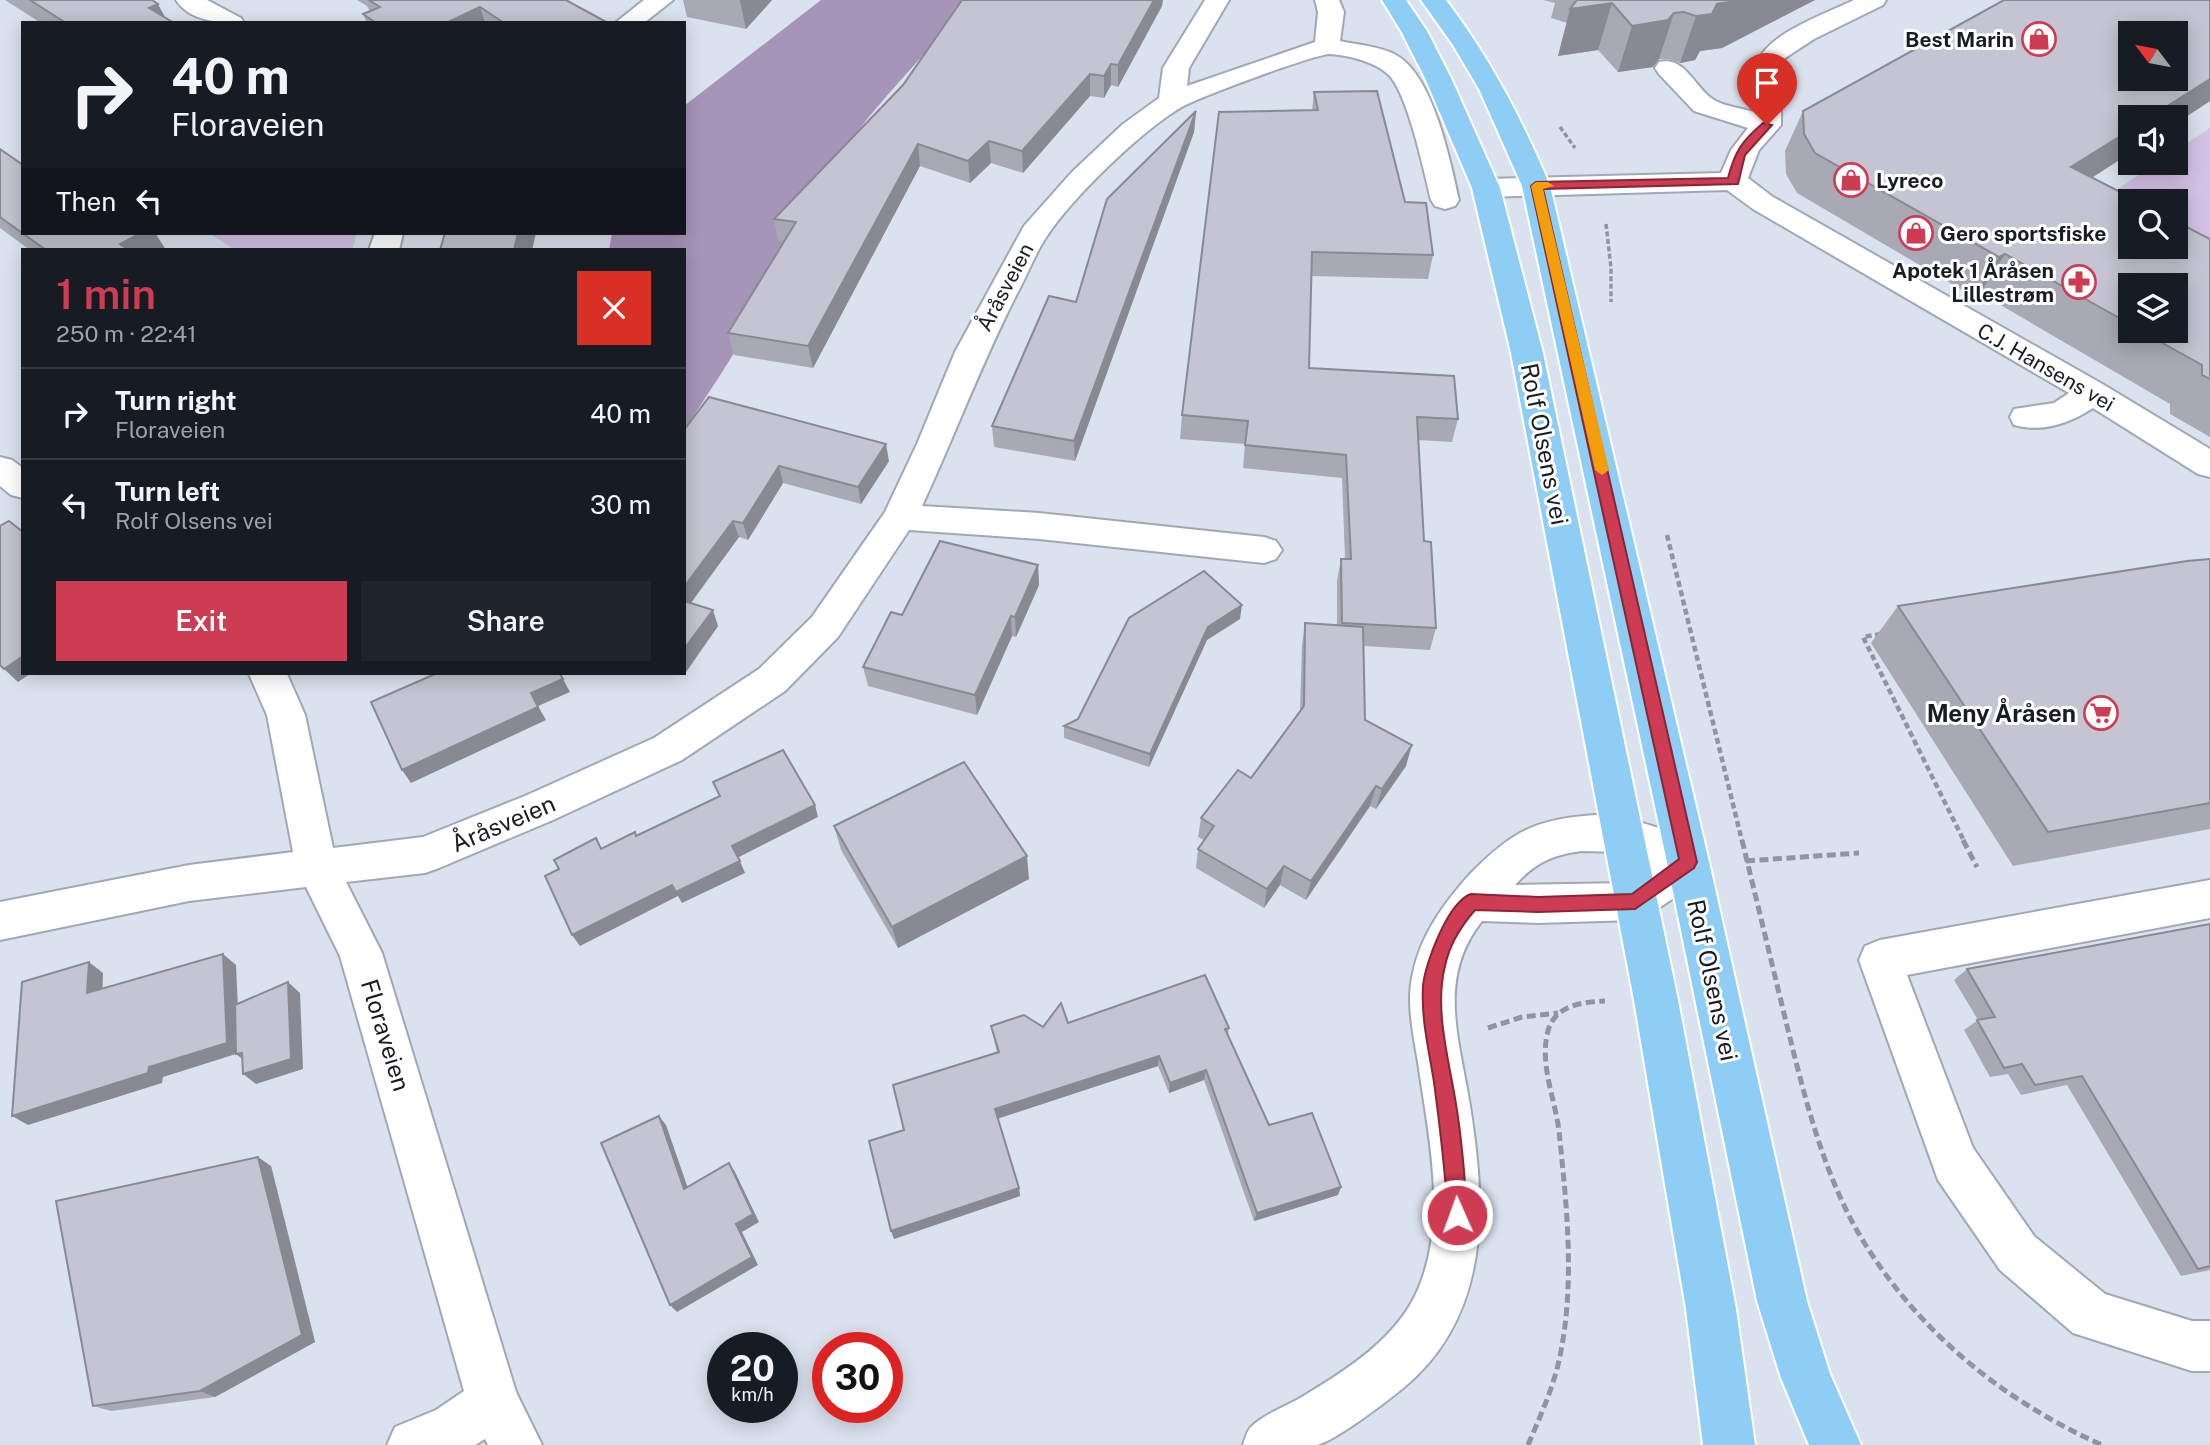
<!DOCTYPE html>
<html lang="en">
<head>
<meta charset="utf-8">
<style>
	:root { --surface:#171b24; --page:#20242c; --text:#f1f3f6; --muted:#9ea1a6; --line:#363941; --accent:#cd3c52 }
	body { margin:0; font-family:"Public Sans",sans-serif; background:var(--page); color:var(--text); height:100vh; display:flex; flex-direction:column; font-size:26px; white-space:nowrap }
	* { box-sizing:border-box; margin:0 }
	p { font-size:23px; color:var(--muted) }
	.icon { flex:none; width:38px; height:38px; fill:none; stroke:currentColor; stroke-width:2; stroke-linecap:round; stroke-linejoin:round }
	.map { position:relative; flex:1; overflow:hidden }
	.panel { position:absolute; left:21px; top:248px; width:665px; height:427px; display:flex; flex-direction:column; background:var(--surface); border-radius:0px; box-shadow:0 4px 18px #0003 }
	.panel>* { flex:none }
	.hud { position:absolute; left:21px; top:21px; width:665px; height:214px; border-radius:0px; box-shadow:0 4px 18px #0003; background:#171b24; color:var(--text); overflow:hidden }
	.needle { width:46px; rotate:302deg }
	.buttons { position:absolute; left:2118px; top:21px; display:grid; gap:14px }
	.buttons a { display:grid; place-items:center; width:70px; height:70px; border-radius:0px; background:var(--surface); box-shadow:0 4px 18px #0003; font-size:35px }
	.speed { position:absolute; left:707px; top:1332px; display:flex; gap:14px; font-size:35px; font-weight:700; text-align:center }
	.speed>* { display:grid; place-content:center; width:91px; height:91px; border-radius:50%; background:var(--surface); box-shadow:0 4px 18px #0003; line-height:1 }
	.speed small { font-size:18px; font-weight:400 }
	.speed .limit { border:10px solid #d22; background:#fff; color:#111 }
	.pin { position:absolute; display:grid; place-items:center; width:60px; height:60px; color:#fff; margin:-72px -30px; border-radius:50% 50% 50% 0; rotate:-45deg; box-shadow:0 0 7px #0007 }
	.pin .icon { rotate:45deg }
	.me { position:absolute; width:77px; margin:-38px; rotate:358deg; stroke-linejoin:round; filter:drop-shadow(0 0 5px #0008) }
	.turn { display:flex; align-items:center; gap:24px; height:147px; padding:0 35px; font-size:32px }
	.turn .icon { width:91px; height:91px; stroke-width:2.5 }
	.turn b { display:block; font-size:49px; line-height:60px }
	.then { display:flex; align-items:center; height:66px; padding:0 35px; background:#0003; gap:14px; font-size:26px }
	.round { display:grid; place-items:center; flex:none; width:74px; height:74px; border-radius:0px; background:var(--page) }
	.overview { display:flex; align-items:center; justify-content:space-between; height:119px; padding:0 35px }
	h1 { font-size:42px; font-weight:600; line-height:52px; color:var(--accent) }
	.cta { display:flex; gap:14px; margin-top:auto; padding:14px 35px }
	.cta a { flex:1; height:80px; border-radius:0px; background:var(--accent); color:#fff; font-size:28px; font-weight:600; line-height:80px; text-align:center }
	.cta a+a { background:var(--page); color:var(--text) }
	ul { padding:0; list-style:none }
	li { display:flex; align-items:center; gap:21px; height:91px; padding:0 35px; border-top:2px solid var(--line) }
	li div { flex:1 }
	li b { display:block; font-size:26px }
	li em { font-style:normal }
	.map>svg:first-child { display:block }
	.green { fill:#d4c2e6 }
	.forest { fill:#a794b9 }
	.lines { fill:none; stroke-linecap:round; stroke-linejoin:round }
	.minor-casing { stroke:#a1a8b4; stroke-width:4 }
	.major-casing { stroke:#fff; stroke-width:4 }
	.path-far2 { stroke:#8f959f; stroke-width:3.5; stroke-dasharray:5 2.5; stroke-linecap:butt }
	.path-far1 { stroke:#8f959f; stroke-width:4.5; stroke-dasharray:6 3.5; stroke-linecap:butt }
	.path { stroke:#8f959f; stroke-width:5; stroke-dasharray:9 4.5; stroke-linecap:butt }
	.minor { fill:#fff; fill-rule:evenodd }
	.major { fill:#8ecef5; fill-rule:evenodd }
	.wall { fill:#a9a9b5; fill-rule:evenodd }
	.shaded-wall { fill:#898993 }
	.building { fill:#c4c4d2; stroke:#898993; stroke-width:2; fill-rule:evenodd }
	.route { fill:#cd3c52; stroke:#852735; stroke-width:2 }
	.slow { fill:#f59e0b }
	.labels { text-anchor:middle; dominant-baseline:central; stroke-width:6; stroke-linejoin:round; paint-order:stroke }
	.far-poi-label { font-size:21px; font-weight:bold; fill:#191c20; stroke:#fff; text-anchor:end }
	.far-street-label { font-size:21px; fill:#191c20; stroke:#fff }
	.street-label { font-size:24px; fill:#191c20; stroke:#fff }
	.poi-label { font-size:24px; font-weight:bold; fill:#191c20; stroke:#fff; text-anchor:end }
</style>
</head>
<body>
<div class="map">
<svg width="2210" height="1445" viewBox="0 0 2210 1445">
	<rect width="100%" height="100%" fill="#dae2ef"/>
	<g class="green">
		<polygon points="2210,128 2210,274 2175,247 2175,201 2130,201 2087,209 2157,163 2175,163 2175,151"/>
		<polygon points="209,233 357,233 352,250 235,250"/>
	</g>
	<path class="forest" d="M821,0H969C929,54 877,100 840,156C804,211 778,279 744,336C726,368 704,399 684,431V250H609L612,233H684V106Z"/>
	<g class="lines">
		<g class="minor-casing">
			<g id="minor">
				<path d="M176,0H207L241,18L244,23C221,23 190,22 176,0Z"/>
				<polygon points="644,0 673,0 644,23 615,23"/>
				<path d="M1205,0H1229L1189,68L1187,86L1315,42L1318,12L1315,0H1339L1344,12L1340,41C1357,45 1379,46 1394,54C1433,73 1450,160 1459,200L1455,206L1445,209L1435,206L1431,200C1424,171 1408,95 1389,75C1376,62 1348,55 1330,54C1315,54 1196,98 1180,108C1140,132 1073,197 1047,236C1036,252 1029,271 1020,288C983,359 956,433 922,506L1039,513L1264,537L1276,541L1282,550L1276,559L1264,563L1039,539L909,530L838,637L785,691L682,760L553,820L439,868L425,873L346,882L382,953L516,1392L542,1445H488L485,1439L475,1445H387L395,1427L436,1410L464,1391L340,956L306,887L189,901L0,940V902L189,865L293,852L267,715L249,674H287L305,715L333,848L423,837L525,796L654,738L759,669L812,617L885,512L917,444L955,352L1024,226L1072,172L1123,124L1159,98L1163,68Z"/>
				<path d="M1854,0H1886L1883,5L1814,39L1785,58L1781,79V125L1759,150L1748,178L1773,197L2104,385L2210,449V477L2198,474L2093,408C2070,423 2042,433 2014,425L2010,417L2014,409L2054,403L2069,393L1753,209L1727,190L1486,197L1476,194L1472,188L1476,182L1486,179L1721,173L1731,150L1748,128L1694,111L1659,74L1655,68L1659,62C1684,56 1693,84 1711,98C1721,106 1741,108 1754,112C1754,96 1752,78 1758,62C1768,33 1828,13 1854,0Z"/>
				<polygon points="375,233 403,233 399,250 369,250"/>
				<polygon points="0,457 12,460 23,468 23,498 11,495 0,486"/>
				<path d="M1595,815C1626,816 1695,833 1709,862C1698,884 1658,911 1635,920L1538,923L1482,921C1439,975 1457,1032 1468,1094C1486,1199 1494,1314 1402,1389C1386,1402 1335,1441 1317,1445C1299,1445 1263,1445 1243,1445C1245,1439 1247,1430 1252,1426C1264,1414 1287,1406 1302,1397C1347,1370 1399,1337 1419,1287C1448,1217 1428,1134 1418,1062C1413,1033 1406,1002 1413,973C1421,934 1445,902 1470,874C1511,832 1535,819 1595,815ZM1581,851L1620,852L1652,865L1627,883L1515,885C1535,863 1552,855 1581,851Z"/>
				<polygon points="2210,880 2210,918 1907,975 1973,1148 2034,1236 2105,1294 2192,1321 2210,1321 2210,1371 2192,1371 2073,1333 2000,1270 1938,1180 1859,960 1865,946 1880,940"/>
			</g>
		</g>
		<g class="major-casing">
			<g id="major">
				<polygon points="1382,0 1406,0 1427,31 1451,78 1500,188 1543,353 1678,1000 1736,1309 1755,1445 1703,1445 1686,1309 1634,1000 1511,353 1472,188 1425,78 1401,31"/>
				<path d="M1421,0H1446C1490,58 1522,119 1550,186L1709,862L1807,1301L1830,1374L1861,1445H1809L1781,1378L1757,1301L1667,862L1522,186L1479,89L1453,45Z"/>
			</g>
		</g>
		<g class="path-far2">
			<polyline points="1560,127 1575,148"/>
			<polyline points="1606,224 1611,268 1611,302"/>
		</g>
		<g class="path-far1">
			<polyline points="1667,535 1742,841"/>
			<polyline points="1881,634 1863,637 1964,841"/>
		</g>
		<g class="path">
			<path d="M1742,840C1757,902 1772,964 1787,1026C1804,1094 1821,1165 1855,1227C1911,1326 1999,1399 2102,1445"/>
			<polyline points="1963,840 1977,867"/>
			<polyline points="1746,861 1859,853"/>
			<polyline points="1488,1028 1522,1017 1558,1013"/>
			<path d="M1528,1445C1539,1419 1551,1393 1558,1365C1576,1288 1567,1209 1559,1131C1555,1099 1539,1063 1548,1031C1555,1005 1582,1002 1605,1001"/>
		</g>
		<use href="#minor" class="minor"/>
		<use href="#major" class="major"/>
	</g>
	<g class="wall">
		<polygon points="5,0 152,0 166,18 174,23 41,23"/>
		<polygon points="357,0 566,0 608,23 367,23 363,14 370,11 367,6"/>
		<polygon points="683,0 772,0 746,29 687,17"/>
		<polygon points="1543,0 1815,0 1722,48 1700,51 1695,60 1680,63 1668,59 1659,59 1653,67 1618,72 1598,50 1558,56 1567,23 1551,18 1555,3"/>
		<path d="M2210,0V101L2175,124L2130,117V153L2092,177L2210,239V437L2170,414V404L1980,293L1974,297L1797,193L1786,174L1785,151L1803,111ZM2130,285L2175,331H2130Z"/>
		<polygon points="1162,6 1118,87 1111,85 1104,98 1090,96 1023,173 991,163 970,183 920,166 813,368 734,355 728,333 784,242 778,241 774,219 903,85"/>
		<polygon points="1314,92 1405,202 1433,255 1428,279 1311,276 1309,368 1458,419 1452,442 1418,440 1424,541 1436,628 1430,650 1364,646 1365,720 1406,766 1376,809 1370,806 1306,900 1280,885 1264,908 1196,868 1198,849 1204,840 1198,837 1201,818 1251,778 1300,711 1302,645 1305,623 1337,625 1337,581 1341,559 1345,559 1342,478 1243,468 1245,444 1180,439 1182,415 1312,110"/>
		<polygon points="1196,111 1194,132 1075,461 994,447 992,426 1076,302"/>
		<polygon points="0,150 23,233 155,233 166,250 30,250 0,228"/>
		<polygon points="684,430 889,461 861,504 783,483 748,540 739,537 691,603 718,626 686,672 684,671"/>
		<polygon points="2210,559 2210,829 2013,866 1871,643 1898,606"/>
		<polygon points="1038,565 1039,585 1016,637 1012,636 977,715 868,686 863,667 902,615"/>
		<polygon points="1240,619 1207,640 1149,767 1064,738 1064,726 1078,719"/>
		<polygon points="834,826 1029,879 898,948 841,850"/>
		<polygon points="2210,924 2210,1270 2181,1276 2067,1085 2021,1095 2008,1074 1990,1077 1964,1030 1978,1020 1954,980 1967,969"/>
		<polygon points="1068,1023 1229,1028 1228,1034 1269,1125 1338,1195 1254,1221 1204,1080 1169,1093 1158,1066 998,1118 1019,1188 1020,1196 894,1239 904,1130 997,1053 991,1026 1043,1027"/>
		<polygon points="271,1166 315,1342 215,1397 111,1411 93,1406"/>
	</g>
	<g class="shaded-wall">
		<polygon points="740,0 772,0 746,29 740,1"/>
		<polygon points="1154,0 1163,0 1162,6 1118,87 1118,65"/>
		<polygon points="1741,0 1815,0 1722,48 1700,51 1695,60 1680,63 1696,16 1717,4"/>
		<polygon points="1612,3 1598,50 1558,56 1570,9"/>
		<polygon points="158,4 168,23 149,8"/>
		<polygon points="480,7 485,23 446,23"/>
		<polygon points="1674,13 1659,59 1653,67 1618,72 1632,26"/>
		<polygon points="1111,64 1111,85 1104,98 1104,76"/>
		<polygon points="1090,74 1090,96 1023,173 1022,151"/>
		<polygon points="2210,79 2210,101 2175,124 2175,117 2150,117"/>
		<polygon points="1196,111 1194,132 1075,461 1074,441"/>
		<polygon points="2130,130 2130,153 2047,207 2071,167"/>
		<polygon points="989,141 991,163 970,183 968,161"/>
		<polygon points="918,144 920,166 813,368 808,346"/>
		<polygon points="141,233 155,233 166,250 124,250 120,244"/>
		<polygon points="518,233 536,233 532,250 514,250"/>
		<polygon points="2005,254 1980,293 1974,297 1999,257"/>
		<polygon points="886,444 889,461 861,504 858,487"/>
		<polygon points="779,466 783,483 748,540 743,523"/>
		<polygon points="733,521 739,537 684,612 684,587"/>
		<polygon points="1038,565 1039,585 1016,637 1015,617"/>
		<polygon points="1242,605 1240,619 1207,640 1149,767 1150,754 1208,627"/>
		<polygon points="713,610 718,626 686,672 684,667 684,649"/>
		<polygon points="1011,616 1012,636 977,715 975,695"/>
		<polygon points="23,656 23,674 30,674 18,682 4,669"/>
		<polygon points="563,679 570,692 538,706 546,720 411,783 402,770 531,693"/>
		<polygon points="1412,745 1406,766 1376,809 1382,789"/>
		<polygon points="1376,786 1370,806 1306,900 1311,881"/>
		<polygon points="815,805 818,817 737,858 732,846"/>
		<polygon points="1027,856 1029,879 898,948 892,927"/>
		<polygon points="740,861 745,873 682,903 678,896 580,946 572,935 672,885"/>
		<polygon points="1284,866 1280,885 1264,908 1267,889"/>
		<polygon points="223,954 236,965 240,1053 242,1053 249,1064 236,1054 163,1077 162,1083 28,1125 12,1116 149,1067"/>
		<polygon points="89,962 103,973 102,1004 87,993"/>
		<polygon points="288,982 300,993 303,1069 256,1084 243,1074"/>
		<polygon points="1159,1056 1158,1066 997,1119 995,1109"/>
		<polygon points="1206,1070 1204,1080 1169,1093 1170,1083"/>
		<polygon points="659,1116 666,1125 691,1197 684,1189"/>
		<polygon points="258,1157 271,1166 315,1342 215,1397 200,1391"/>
		<polygon points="729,1163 735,1172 759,1222 742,1232 758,1265 677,1312 670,1305 736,1224"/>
		<polygon points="1341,1187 1338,1195 1254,1221 1257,1213"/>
		<polygon points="1019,1188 1020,1196 894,1239 891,1231"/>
	</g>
	<g class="building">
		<polygon points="30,0 152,0 158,4 149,8 174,23 66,23"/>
		<polygon points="369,0 566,0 608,23 504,23 480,7 446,23 376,23 363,14 380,7"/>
		<polygon points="962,0 1154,0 1118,65 1111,64 1104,76 1090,74 1022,151 989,141 968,161 918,144 808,346 728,333 796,222 774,219 903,85"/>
		<polygon points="1577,0 1741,0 1717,4 1712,14 1696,16 1684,12 1674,13 1668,20 1632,26 1612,3 1570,9"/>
		<path d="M2004,0H2210V79L2150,117H2130V130L2071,167L2138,201H2130V247H2175V221L2210,239V379L2202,375V365L2141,331H2175V285H2130V324L2005,254L1999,257L1815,153L1804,134L1803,111ZM2130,33H2175V79H2130Z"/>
		<polygon points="1377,91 1405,202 1426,203 1433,255 1312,252 1309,368 1454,376 1458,419 1417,417 1424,541 1431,542 1436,628 1342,623 1341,559 1351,559 1346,455 1245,445 1248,421 1182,415 1219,112 1318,110 1314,92"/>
		<polygon points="1196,111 1074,441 992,426 1049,296 1076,302 1107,199"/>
		<polygon points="0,149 23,165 23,233 141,233 120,244 129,250 46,250 0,217"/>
		<polygon points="445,233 518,233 514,250 440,250"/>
		<polygon points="709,397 886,444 858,487 779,466 743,523 733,521 684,587 684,430"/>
		<polygon points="9,521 23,532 23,656 4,669 0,665 0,526"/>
		<polygon points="940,541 1038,565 1015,617 1011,616 975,695 863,667 891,612 902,615"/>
		<polygon points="2210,559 2210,803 2048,832 1898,606 2187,561"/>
		<polygon points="1204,571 1242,605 1208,627 1150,754 1064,726 1078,719 1129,618"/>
		<polygon points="684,601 713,610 684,649"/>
		<polygon points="1305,623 1363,627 1365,720 1412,745 1382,789 1376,786 1311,881 1284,866 1267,889 1198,849 1214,826 1201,818 1238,770 1251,778 1304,706"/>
		<polygon points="435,674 560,674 563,679 531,693 538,707 402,770 371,702"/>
		<polygon points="783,750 815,805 732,846 740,861 676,892 672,885 572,935 545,876 559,869 554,860 596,838 601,849 635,832 636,836 720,796 713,782"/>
		<polygon points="964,762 1027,856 892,927 834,826"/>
		<polygon points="2210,924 2210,1266 2198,1269 2082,1076 2035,1085 2022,1064 2004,1068 1977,1020 1995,1017 1967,969"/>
		<polygon points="223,954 227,1043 149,1067 148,1073 12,1116 22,982 89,962 87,993"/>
		<polygon points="1205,975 1229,1028 1225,1029 1269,1125 1312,1113 1341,1187 1257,1213 1206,1070 1170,1083 1159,1056 995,1109 1019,1188 891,1231 869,1141 904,1130 893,1085 999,1052 991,1026 1024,1015 1043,1027 1061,1003 1068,1023"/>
		<polygon points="288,982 291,1059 243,1074 242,1053 236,1054 235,1005"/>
		<polygon points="659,1116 684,1189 729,1163 753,1214 736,1224 752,1257 670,1305 601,1143"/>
		<polygon points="258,1157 302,1335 200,1391 93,1406 56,1201"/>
	</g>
	<path class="route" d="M1763,123L1772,125L1745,155L1738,184L1543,189L1697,862L1694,868L1635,909L1538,912L1475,910C1462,925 1449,946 1445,966C1434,1009 1449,1060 1456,1104C1462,1141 1465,1178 1467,1215L1464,1222L1457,1225L1450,1222L1448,1215C1445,1170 1440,1127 1434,1082C1429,1051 1421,1018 1423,986C1425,963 1448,902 1471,894L1538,897L1632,894L1679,859L1531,186L1536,182L1728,178C1735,151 1742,141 1763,123Z"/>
	<polygon class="slow" points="1536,182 1548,182 1554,186 1543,189 1609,470 1602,475 1595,470 1531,186"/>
	<defs>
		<g id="shop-ring" transform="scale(1.75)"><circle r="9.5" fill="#fff" stroke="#cd3c52" stroke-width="1.5"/><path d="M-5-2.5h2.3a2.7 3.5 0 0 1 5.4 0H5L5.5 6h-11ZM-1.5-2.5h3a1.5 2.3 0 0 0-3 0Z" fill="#cd3c52"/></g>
		<g id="pharmacy-ring" transform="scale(1.75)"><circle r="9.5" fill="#fff" stroke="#cd3c52" stroke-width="1.5"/><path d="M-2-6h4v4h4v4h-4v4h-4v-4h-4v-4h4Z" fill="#cd3c52"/></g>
		<g id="supermarket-ring" transform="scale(1.75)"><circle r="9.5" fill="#fff" stroke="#cd3c52" stroke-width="1.5"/><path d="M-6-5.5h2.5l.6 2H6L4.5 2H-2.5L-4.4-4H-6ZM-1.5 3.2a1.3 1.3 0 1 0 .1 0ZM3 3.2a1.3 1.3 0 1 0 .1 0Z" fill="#cd3c52"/></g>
	</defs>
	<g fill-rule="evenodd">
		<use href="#shop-ring" x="2039" y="39"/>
		<use href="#shop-ring" x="1851" y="180"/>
		<use href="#shop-ring" x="1916" y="233"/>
		<use href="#pharmacy-ring" x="2079" y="282"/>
		<use href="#supermarket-ring" x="2101" y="713"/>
	</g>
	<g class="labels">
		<g class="far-poi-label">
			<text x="2014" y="39">Best Marin</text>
			<text x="1876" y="180" text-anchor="start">Lyreco</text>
			<text x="1940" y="233" text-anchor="start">Gero sportsfiske</text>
			<text x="2054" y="270">Apotek 1 Åråsen<tspan x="2054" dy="24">Lillestrøm</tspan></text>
		</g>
		<g class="far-street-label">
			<text transform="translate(1005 287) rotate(-62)">Åråsveien</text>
			<text transform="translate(2046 367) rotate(30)">C.J. Hansens vei</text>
		</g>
		<g class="street-label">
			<text transform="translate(1545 444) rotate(79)">Rolf Olsens vei</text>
			<text transform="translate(503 823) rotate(-23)">Åråsveien</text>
			<text transform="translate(1713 980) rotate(78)">Rolf Olsens vei</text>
			<text transform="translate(386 1035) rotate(73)">Floraveien</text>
		</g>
		<g class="poi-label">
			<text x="2076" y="713">Meny Åråsen</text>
		</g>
	</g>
</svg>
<div class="buttons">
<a><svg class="needle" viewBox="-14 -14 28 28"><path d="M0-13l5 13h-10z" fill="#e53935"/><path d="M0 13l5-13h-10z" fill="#9ea1a6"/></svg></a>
<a><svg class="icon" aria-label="sound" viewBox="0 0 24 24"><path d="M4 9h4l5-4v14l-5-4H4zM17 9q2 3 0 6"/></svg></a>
<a><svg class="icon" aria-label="search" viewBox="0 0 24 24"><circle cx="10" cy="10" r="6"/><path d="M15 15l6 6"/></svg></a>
<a><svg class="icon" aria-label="layers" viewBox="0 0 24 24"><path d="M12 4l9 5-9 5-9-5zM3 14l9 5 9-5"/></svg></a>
</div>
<div class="speed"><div>20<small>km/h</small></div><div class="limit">30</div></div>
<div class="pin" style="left:1767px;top:125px;background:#d93025"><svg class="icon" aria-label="arrive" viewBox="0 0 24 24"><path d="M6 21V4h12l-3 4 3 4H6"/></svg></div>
<svg class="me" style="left:1457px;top:1215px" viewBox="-20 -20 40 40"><circle r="17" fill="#cd3c52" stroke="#fff" stroke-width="3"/><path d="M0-11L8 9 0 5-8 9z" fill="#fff"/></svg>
<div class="hud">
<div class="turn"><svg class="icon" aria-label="right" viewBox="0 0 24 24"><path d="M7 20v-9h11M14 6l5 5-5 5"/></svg><div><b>40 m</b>Floraveien</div></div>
<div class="then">Then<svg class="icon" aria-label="left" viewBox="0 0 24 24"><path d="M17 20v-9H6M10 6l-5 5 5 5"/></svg></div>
</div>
<section class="panel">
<div class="overview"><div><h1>1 min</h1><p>250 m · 22:41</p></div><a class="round" style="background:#d93025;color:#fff"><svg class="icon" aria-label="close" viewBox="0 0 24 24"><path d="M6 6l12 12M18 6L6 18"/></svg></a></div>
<ul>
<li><svg class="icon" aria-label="right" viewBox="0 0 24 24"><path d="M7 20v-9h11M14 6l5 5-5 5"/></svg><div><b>Turn right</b><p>Floraveien</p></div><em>40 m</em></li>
<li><svg class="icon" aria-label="left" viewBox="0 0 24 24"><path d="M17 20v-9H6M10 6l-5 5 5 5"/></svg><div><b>Turn left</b><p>Rolf Olsens vei</p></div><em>30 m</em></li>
</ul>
<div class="cta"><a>Exit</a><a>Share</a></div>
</section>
</div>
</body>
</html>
